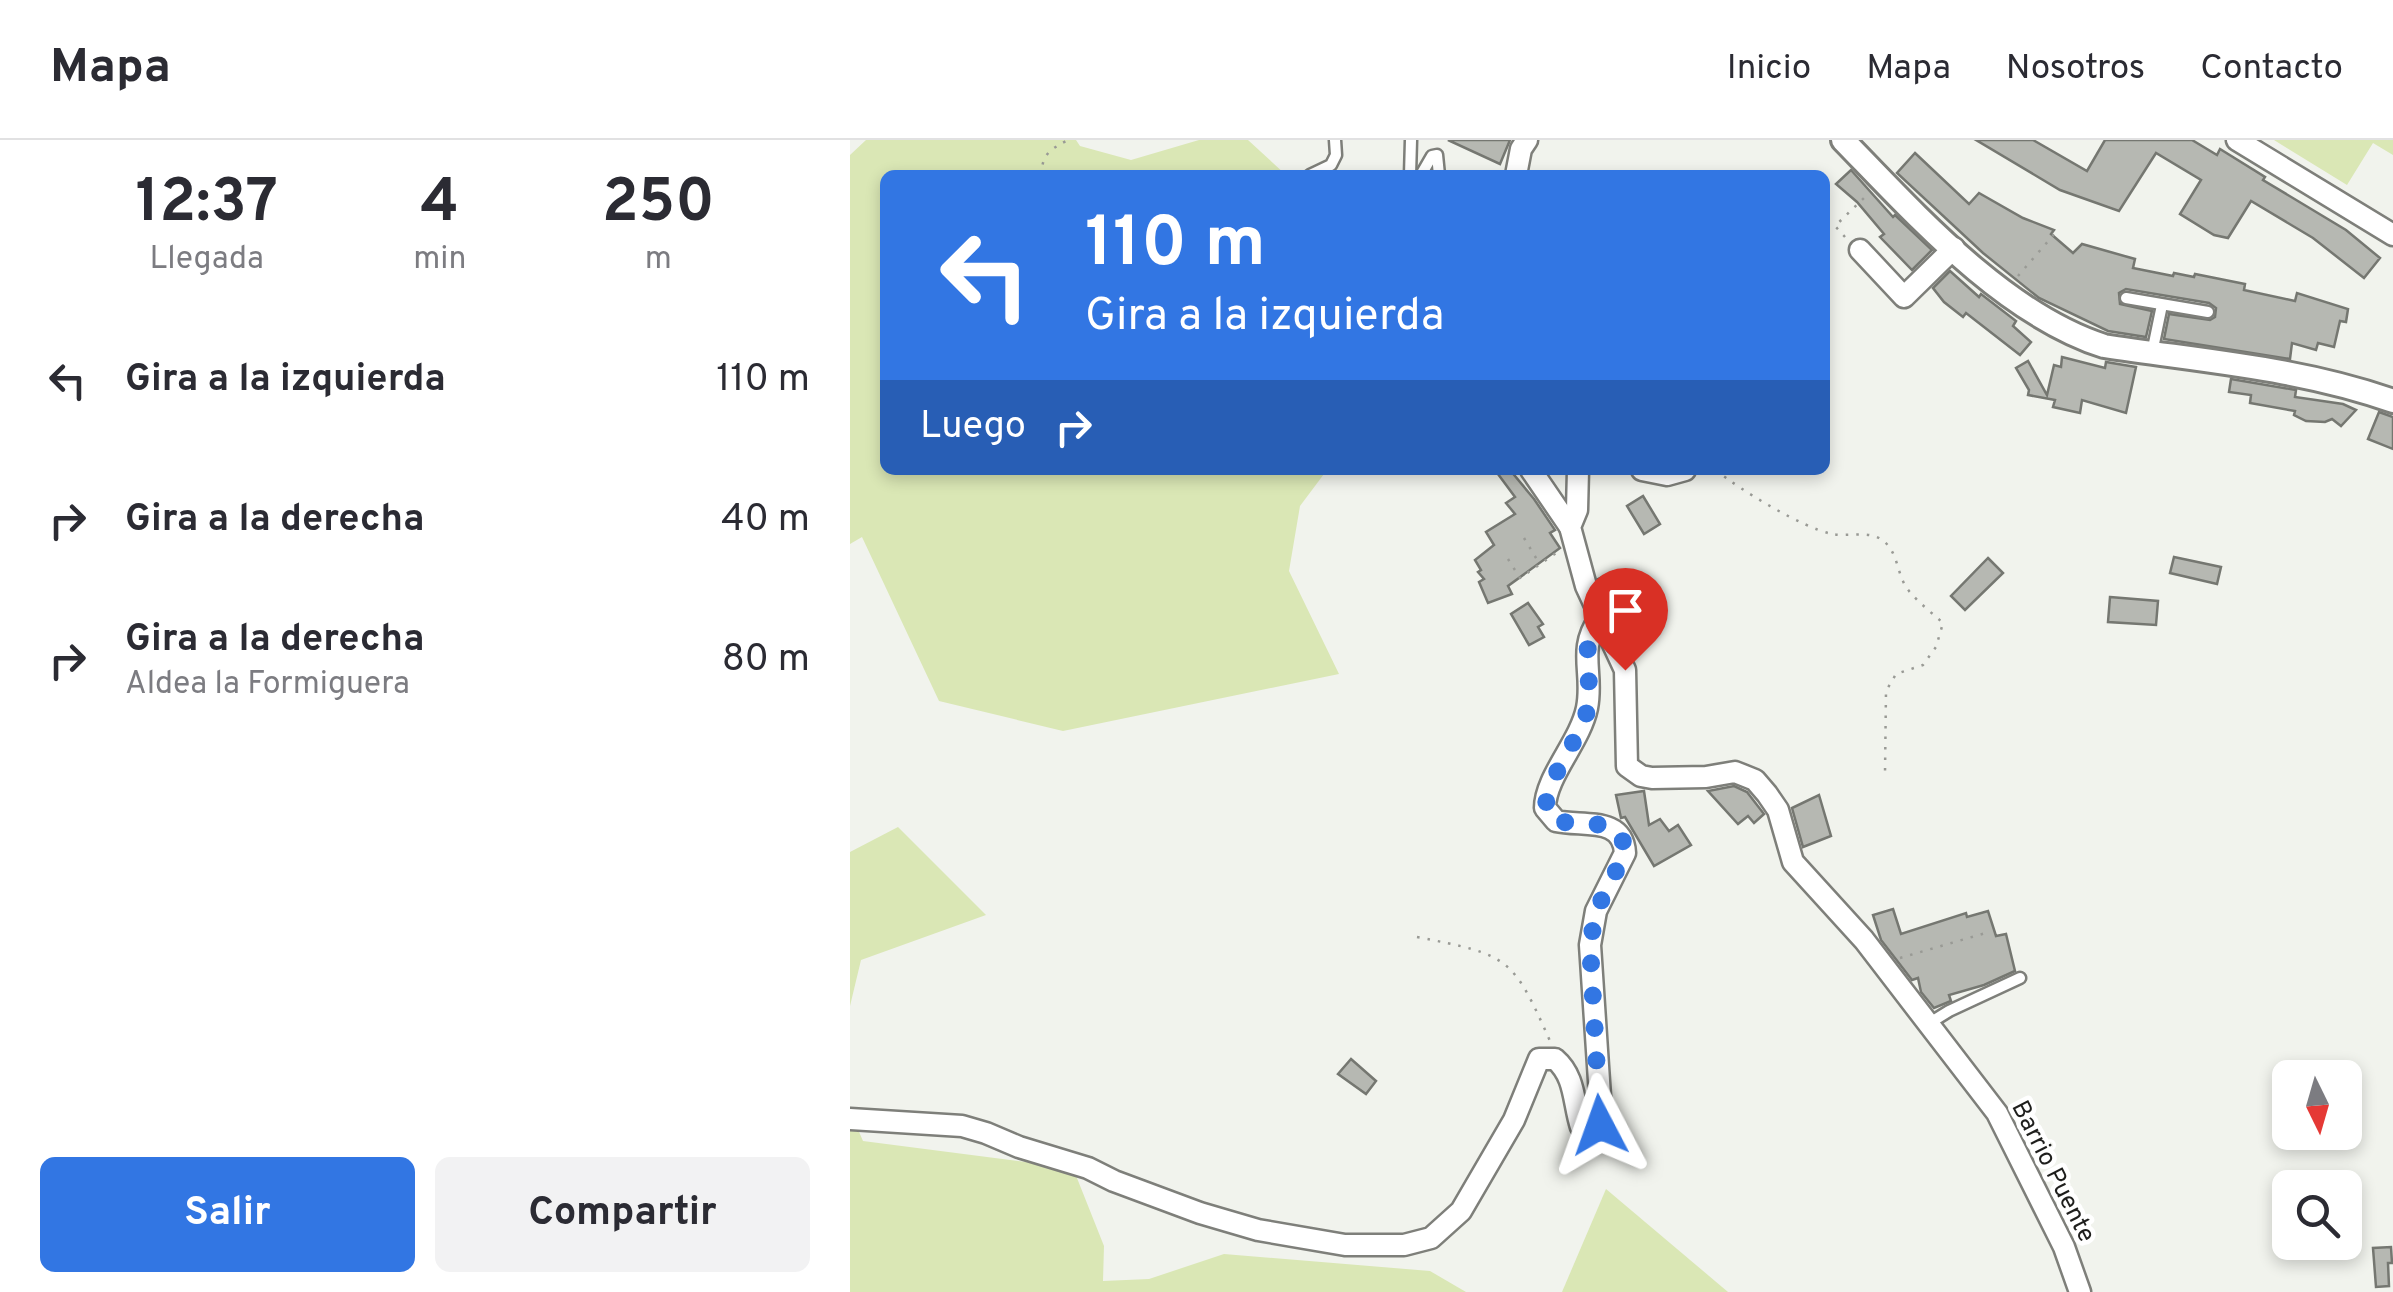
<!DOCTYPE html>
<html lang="es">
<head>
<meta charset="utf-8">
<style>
	:root { --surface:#fff; --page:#f2f2f3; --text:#2b2b33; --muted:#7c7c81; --line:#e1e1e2; --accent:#3276e3 }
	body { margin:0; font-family:Overpass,sans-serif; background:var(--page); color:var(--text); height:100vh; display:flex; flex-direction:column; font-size:38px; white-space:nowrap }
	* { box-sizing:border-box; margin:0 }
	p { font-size:32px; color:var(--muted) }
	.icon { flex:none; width:55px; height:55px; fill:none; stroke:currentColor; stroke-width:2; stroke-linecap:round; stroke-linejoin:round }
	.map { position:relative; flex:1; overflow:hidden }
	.sheet { display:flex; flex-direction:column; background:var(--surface); width:850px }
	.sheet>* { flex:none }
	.top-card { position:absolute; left:30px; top:30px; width:950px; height:305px; border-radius:15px; box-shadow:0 5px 15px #0003; background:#3276e3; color:#fff; overflow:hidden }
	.needle { width:65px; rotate:175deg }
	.controls { position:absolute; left:1422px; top:920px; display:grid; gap:20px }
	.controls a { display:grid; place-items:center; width:90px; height:90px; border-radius:15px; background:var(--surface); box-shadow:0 5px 15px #0003; font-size:50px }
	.pin { position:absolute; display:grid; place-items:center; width:85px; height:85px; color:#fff; margin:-102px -42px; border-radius:50% 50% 50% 0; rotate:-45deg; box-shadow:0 0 10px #0007 }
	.pin .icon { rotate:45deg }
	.me { position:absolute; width:110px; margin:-55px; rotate:356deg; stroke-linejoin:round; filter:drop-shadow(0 0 8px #0008) }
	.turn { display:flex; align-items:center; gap:35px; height:210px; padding:0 40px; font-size:45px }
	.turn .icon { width:130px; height:130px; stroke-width:2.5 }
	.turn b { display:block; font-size:70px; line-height:85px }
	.then { display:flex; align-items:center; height:95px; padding:0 40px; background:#0003; gap:20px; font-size:38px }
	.eta { display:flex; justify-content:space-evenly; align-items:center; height:170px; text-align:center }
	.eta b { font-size:60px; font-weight:700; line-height:70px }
	.action { display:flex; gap:20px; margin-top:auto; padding:20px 40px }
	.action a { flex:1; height:115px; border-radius:15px; background:var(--accent); color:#fff; font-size:40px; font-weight:700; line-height:115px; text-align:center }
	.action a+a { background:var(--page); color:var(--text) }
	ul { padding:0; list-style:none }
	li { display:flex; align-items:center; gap:30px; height:140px; padding:0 40px }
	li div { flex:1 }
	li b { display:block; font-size:38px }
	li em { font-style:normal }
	header { display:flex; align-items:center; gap:60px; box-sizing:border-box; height:140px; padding:0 50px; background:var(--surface); border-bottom:2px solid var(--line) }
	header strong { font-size:48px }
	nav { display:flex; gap:55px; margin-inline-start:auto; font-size:35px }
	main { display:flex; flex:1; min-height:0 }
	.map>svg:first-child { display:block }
	.green { fill:#dae7b5 }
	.building { fill:#b6b8b2; stroke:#757771; stroke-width:2.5 }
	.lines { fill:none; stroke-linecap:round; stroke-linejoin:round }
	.service-casing { stroke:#7e7f7a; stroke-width:15 }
	.minor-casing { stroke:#7e7f7a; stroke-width:25 }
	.tertiary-casing { stroke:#7e7f7a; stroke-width:28 }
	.path { stroke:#999a95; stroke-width:2.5; stroke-dasharray:2.5 8; stroke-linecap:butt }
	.service { stroke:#fff; stroke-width:10 }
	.minor { stroke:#fff; stroke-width:20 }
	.tertiary { stroke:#fff; stroke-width:22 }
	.route { stroke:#3276e3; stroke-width:18; stroke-dasharray:0 32.4 }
	.labels { text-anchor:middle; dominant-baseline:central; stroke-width:9; stroke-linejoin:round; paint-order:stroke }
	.street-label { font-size:25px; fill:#1e1e1c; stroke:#fff }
</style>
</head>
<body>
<header>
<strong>Mapa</strong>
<nav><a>Inicio</a><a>Mapa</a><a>Nosotros</a><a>Contacto</a></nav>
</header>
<main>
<section class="sheet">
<div class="eta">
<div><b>12:37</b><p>Llegada</p></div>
<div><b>4</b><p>min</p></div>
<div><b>250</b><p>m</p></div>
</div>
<ul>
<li><svg class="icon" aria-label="left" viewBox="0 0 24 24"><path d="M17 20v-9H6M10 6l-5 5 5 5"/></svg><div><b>Gira a la izquierda</b></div><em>110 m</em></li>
<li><svg class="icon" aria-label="right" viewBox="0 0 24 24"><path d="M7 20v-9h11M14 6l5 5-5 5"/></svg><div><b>Gira a la derecha</b></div><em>40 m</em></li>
<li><svg class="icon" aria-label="right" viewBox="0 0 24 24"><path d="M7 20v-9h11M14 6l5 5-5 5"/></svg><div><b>Gira a la derecha</b><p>Aldea la Formiguera</p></div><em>80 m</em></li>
</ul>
<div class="action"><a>Salir</a><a>Compartir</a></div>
</section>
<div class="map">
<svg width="1543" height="1152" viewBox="0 0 1543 1152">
	<rect width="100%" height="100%" fill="#f1f3ed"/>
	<g class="green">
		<polygon points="16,0 226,0 230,6 281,20 349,0 398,0 436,35 35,35 35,330 477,330 450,366 439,431 489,534 213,591 89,561 12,397 0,404 0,15"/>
		<polygon points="1424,0 1543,0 1543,15 1523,3 1497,45"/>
		<polygon points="48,687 136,775 11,820 0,866 0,712"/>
		<polygon points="0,971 13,1001 223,1028 254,1106 253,1141 299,1139 374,1114 580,1131 616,1152 0,1152"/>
		<polygon points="756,1049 878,1152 712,1152"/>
	</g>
	<g class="building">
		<polygon points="598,0 660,0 650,24"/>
		<polygon points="1126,0 1183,0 1237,31 1255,0 1342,0 1367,15 1370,9 1415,37 1413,40 1496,90 1530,118 1514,138 1463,98 1401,61 1378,98 1364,95 1330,74 1351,40 1306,13 1269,71 1210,50"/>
		<polygon points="1065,13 1119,64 1129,53 1173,78 1204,90 1201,94 1223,113 1232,104 1285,119 1283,128 1323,136 1324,133 1344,137 1345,134 1395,144 1394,150 1445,161 1447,153 1498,169 1496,182 1490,181 1484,207 1468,203 1466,210 1442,203 1440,219 1314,199 1319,174 1360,180 1365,177 1366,168 1359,163 1276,149 1269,153 1270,164 1302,171 1296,197 1258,191 1189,158 1133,113 1047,33"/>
		<polygon points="1001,30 1043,77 1045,75 1082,110 1062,130 1030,97 1034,94 1007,62 986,44"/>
		<polygon points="1100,131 1129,157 1131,154 1166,181 1163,186 1181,202 1170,215 1116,173 1113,177 1094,162 1083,148"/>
		<polygon points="1212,217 1255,228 1256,222 1286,227 1276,273 1232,260 1230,273 1203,267 1205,260 1178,255 1179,250 1166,228 1178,221 1197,255 1204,225 1211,227"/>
		<polygon points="1381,239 1446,250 1445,257 1493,264 1506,270 1491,286 1482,279 1475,282 1456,281 1444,275 1445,271 1400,263 1401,255 1379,252"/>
		<polygon points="1529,272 1543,277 1543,309 1518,299"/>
		<polygon points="645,330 660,330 684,359 705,390 700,393 710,408 658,446 662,454 638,463 629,442 634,439 628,432 631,430 625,420 644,405 636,392 665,374 656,363 665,357"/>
		<polygon points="793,356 810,384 794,394 777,366"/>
		<polygon points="1324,417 1371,427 1367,444 1320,433"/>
		<polygon points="1138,418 1153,433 1115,470 1101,456"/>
		<polygon points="763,432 774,453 768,456 776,471 766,478 748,439"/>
		<polygon points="1260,457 1308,461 1306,485 1258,482"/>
		<polygon points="678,463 693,484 688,487 694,497 679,505 661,474"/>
		<polygon points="884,646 897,652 914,674 904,683 898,676 888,684 858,651"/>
		<polygon points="794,651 799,685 810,679 819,691 828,685 841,705 804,726 775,677 771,678 766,655"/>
		<polygon points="969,655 981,696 953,707 942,668"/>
		<polygon points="1043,769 1051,794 1116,773 1117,777 1138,771 1146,796 1156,794 1165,831 1134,845 1099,855 1101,861 1084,868 1071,852 1068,838 1062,840 1031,800 1023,775"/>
		<polygon points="501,919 526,941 516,954 488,934"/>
		<polygon points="1541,1107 1542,1123 1538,1123 1539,1146 1526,1147 1523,1108"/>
	</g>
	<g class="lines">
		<g class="service-casing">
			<g id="service">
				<polyline points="460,35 481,25 486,15 485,0"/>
				<polyline points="560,35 561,0"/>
				<polyline points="571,35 582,16 587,15 589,35"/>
				<polyline points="1276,158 1358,172"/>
				<polyline points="1302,213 1312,165"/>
				<polyline points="1078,884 1099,871 1170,838"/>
			</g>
		</g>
		<g class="minor-casing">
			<g id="minor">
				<polyline points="1387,0 1543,95"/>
				<polyline points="666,35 671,9 677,0"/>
				<polyline points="1010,110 1054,157 1104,108"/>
				<polyline points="681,330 720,387"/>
				<polyline points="728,330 727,370 720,387 736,446 775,530 777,626 791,636 802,638 856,637 885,632 905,640 917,654 928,670 943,722 1014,800 1147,973 1214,1107 1230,1152"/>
				<polyline points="792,330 817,335 835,330"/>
				<path d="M0,979L112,986L136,993L169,1007L238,1028L264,1041L350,1073L408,1090L495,1105H554L581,1098L611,1071L664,980L689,919H705C726,937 723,963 731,987L736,990L750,985L751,971L740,805L746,771L775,713C773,676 733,687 706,681L695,668C695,637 730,602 737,568C744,533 727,510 749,479"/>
			</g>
		</g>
		<g class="tertiary-casing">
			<path id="tertiary" d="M993,0C1065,74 1154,174 1254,206C1351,221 1450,228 1543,261"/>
		</g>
		<g class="path">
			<path d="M192,35C191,14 201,9 218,0"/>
			<polyline points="995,97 985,86 1016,56"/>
			<polyline points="1168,136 1206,92"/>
			<path d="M866,330C890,350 953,388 982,394C997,397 1015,391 1029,398C1050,410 1045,434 1059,451C1069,463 1082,473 1093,483L1086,507L1073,525L1046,534L1036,551L1035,633"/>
			<polyline points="674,398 689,423"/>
			<polyline points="658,419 670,438 706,413"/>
			<path d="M567,797C658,815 662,815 700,901"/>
			<polyline points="1050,818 1139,792"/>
		</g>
		<use href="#service" class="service"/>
		<use href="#minor" class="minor"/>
		<use href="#tertiary" class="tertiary"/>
	</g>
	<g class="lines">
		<path class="route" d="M750,985L740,805L746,771L775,713C772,666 722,696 697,674C689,648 730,600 737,571C745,536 726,511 750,478L775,530"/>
	</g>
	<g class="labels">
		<g class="street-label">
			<text transform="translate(1202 1032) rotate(63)">Barrio Puente</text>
		</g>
	</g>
</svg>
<div class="controls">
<a><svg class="needle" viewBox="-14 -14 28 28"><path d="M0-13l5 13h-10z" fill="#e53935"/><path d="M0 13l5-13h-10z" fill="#7c7c81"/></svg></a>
<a><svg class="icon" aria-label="search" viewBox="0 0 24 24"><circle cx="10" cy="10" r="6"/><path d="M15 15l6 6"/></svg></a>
</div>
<div class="pin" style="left:775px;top:530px;background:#d93025"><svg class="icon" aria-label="arrive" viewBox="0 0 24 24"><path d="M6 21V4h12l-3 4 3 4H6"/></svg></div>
<svg class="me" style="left:750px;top:985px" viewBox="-20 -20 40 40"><path d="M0-17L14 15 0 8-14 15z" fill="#3276e3" stroke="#fff" stroke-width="4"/></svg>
<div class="top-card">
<div class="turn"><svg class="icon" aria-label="left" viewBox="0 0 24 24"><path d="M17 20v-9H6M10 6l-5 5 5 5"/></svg><div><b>110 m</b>Gira a la izquierda</div></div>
<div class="then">Luego<svg class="icon" aria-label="right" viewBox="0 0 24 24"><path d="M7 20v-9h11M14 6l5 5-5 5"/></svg></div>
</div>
</div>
</main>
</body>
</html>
